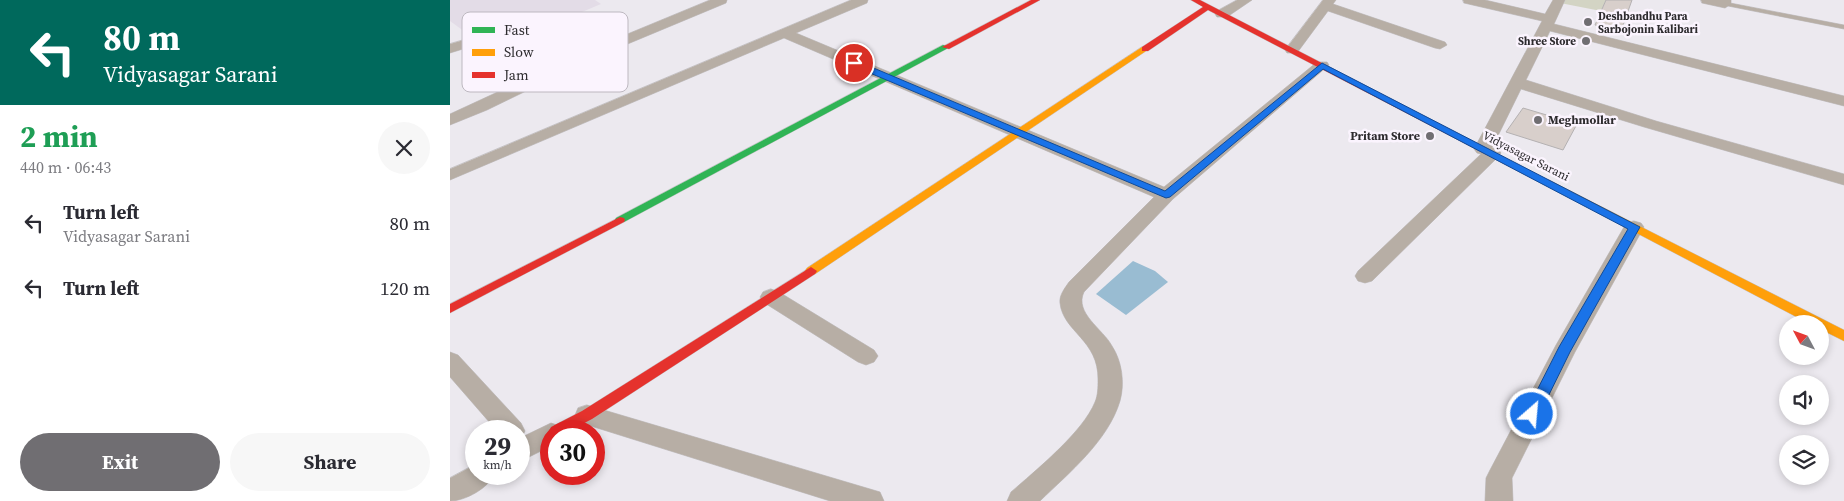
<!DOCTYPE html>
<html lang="en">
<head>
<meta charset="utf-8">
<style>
	:root { --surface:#fff; --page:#f7f7f7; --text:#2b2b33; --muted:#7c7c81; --accent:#706e72 }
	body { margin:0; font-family:"Source Serif 4",serif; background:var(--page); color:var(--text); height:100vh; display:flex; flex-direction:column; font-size:19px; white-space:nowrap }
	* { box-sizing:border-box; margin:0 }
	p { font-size:16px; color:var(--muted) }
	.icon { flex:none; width:28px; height:28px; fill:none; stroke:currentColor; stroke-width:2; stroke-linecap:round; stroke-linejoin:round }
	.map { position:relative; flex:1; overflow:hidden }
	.details { display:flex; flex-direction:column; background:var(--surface); width:450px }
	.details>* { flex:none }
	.top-card { background:#00695c; color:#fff; overflow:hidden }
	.needle { width:32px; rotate:311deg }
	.buttons { position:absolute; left:1329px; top:315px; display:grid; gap:10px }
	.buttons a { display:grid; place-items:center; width:50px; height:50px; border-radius:50%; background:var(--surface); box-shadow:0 2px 8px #0003; font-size:25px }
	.speed { position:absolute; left:15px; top:420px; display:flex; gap:10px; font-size:25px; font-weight:700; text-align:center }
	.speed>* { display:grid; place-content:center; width:65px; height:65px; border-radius:50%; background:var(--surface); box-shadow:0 2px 8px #0003; line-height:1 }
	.speed small { font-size:12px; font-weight:400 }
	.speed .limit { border:8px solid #d22; background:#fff; color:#111 }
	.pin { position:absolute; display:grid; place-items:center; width:42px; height:42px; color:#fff; margin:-21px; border:2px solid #fff; border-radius:50%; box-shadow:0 1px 5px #0007 }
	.me { position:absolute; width:55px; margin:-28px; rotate:27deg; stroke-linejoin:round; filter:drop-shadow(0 0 4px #0008) }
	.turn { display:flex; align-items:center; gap:18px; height:105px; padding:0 20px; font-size:22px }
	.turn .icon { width:65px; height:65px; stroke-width:2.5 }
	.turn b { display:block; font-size:35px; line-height:42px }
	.round { display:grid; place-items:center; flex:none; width:52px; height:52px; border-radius:26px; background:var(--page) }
	.headline { display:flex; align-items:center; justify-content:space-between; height:85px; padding:0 20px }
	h1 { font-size:30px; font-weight:700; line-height:38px; color:#1e9e55 }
	.button { display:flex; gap:10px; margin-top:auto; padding:10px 20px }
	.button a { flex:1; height:58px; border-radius:30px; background:var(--accent); color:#fff; font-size:20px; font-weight:700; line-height:58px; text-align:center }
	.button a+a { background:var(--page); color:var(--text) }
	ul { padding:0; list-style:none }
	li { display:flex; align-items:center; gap:15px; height:65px; padding:0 20px }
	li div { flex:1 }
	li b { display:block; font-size:19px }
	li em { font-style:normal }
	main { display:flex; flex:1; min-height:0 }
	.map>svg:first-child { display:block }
	.built { fill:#e3dce7 }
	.green { fill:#d3d4c4 }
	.water { fill:#99bcd2 }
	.building { fill:#d8cfcb; stroke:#b4b1b2 }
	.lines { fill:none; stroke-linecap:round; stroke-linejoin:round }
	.lane-casing { stroke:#c6c4c8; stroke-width:1 }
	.street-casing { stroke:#c6c4c8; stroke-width:1 }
	.fast-casing { stroke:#c6c4c8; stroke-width:1 }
	.slow-casing { stroke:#c6c4c8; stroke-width:1 }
	.jam-casing { stroke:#c6c4c8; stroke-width:1 }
	.lane { fill:#b7aea5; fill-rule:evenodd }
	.street { fill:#b7aea5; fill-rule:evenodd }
	.fast { fill:#30b455; fill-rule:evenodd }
	.slow { fill:#ff9f0a; fill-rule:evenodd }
	.jam { fill:#e5322d; fill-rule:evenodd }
	.route { fill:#1a73e8; stroke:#114b97 }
	.poi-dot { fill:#706e72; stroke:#fbf4fe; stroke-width:2 }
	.labels { text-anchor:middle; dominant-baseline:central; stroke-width:5; stroke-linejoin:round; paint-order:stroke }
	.far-poi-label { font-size:11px; font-weight:bold; fill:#2d2b2e; stroke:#fbf4fe; text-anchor:start }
	.poi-label { font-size:12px; font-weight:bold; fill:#2d2b2e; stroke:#fbf4fe; text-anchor:start }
	.street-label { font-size:12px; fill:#2d2b2e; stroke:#fbf4fe }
	.key { fill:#fbf4fe; stroke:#bdb8c0; stroke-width:1 }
	.key-label { font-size:14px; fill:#2d2b2e }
</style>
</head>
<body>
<main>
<section class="details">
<div class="top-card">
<div class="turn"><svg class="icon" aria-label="left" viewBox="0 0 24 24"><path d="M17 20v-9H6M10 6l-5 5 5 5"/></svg><div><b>80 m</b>Vidyasagar Sarani</div></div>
</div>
<div class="headline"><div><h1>2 min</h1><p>440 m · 06:43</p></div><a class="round"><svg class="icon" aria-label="close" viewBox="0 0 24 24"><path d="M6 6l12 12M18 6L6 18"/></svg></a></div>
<ul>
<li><svg class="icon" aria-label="left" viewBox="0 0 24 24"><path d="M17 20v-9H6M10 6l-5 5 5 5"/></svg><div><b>Turn left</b><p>Vidyasagar Sarani</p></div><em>80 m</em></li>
<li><svg class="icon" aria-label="left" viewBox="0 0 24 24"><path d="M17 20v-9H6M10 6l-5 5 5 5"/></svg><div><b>Turn left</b></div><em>120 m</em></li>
</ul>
<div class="button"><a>Exit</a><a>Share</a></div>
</section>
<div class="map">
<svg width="1394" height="501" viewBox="0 0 1394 501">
	<rect width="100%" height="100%" fill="#ece9ef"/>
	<polygon class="built" points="0,0 145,0 151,4 108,22 122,31 48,56 0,21"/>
	<polygon class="green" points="1111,0 1156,0 1151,11 1110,3"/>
	<polygon class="water" points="683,261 705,271 718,282 676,315 646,294"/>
	<g class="building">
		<polygon points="1156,0 1182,0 1171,31 1145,25"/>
		<polygon points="1073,108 1127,124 1113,150 1056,132"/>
	</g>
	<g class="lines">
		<g class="lane-casing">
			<polygon id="lane" points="1275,2 1394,25 1394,29 1273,5 1272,4"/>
		</g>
		<g class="street-casing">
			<g id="street">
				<polygon points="260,0 277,0 276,3 144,58 37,110 0,125 0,114 134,52"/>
				<path d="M401,0H418L417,3L346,33L714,187L867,62H877L879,65L723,199L634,292C624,313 653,329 662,346C672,361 675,383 670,401C658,441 619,473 590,501H557L561,492C585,471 633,432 645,402C648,395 648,387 648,380C649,340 613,332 610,303C609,295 615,288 619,282L704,197L334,38L0,180V169Z"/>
				<polygon points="787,0 802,0 777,17 767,17 765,14 767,11"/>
				<polygon points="873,0 886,0 883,4 995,42 997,45 990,49 985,48 878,11 847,53 837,53 835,50"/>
				<polygon points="1013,0 1035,0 1095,14 1103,0 1115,0 1104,24 1394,96 1394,106 1100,31 1076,80 1206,121 1394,174 1394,185 1194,127 1071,89 1042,148 1048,149 1051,153 1048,157 922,281 915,283 908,281 905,276 908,271 1031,154 1027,153 1024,149 1092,21 1014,3"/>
				<polygon points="1251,0 1281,0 1281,4 1275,8 1252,3"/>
				<polygon points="24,37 31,41 29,44 0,53 0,44"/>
				<polygon points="1184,221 1191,223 1194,227 1125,352 1062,478 1063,501 1035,501 1036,478 1040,470 1106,345 1174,227 1177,223"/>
				<polygon points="321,289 329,292 424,350 428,356 424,362 416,365 408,362 313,302 310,297 313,292"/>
				<polygon points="0,352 8,355 71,423 75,431 72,437 101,423 110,426 112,431 101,431 101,446 69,462 69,431 47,431 0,377"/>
				<polygon points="137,405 420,489 430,492 434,501 380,501 128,422 125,415 128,408"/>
				<path d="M26,464V474H44C39,488 15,501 0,501V478Z"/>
			</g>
		</g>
		<g class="fast-casing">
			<polygon id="fast" points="493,45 500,47 174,222 166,222 165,220 166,218"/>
		</g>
		<g class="slow-casing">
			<g id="slow">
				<polygon points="692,47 699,49 365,274 357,274 355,271 357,268"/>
				<polygon points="1099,180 1394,330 1394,341 1370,329 1370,324 1360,324 1095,185 1094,183 1095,181"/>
			</g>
		</g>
		<g class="jam-casing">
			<g id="jam">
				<polygon points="581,0 590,0 499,49 492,47"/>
				<polygon points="741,0 750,0 1104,183 1099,186 1095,185 758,10 698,51 692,51 692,47 753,7"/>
				<polygon points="170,217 174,218 175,220 174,222 0,313 0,304"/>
				<polygon points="361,267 367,271 365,274 142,419 119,431 101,431 101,435 99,431 101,427 132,411"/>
			</g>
		</g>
		<use href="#lane" class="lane"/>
		<use href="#street" class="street"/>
		<use href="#fast" class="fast"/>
		<use href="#slow" class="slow"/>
		<use href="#jam" class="jam"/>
	</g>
	<polygon class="route" points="401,61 407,61 715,191 872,63 1190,227 1120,352 1087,419 1082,420 1077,419 1075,414 1077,410 1109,347 1178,229 873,69 720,197 716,198 401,65"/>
	<g class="poi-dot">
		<circle cx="1138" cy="22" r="5"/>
		<circle cx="1136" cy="41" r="5"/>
		<circle cx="1088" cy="120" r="5"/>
		<circle cx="980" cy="136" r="5"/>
	</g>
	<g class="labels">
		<g class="far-poi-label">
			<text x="1148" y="16">Deshbandhu Para<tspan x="1148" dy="13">Sarbojonin Kalibari</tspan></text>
			<text x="1126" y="41" text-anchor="end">Shree Store</text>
		</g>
		<g class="poi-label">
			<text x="1098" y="120">Meghmollar</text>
			<text x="970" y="136" text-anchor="end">Pritam Store</text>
		</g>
		<g class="street-label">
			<text transform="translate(1076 156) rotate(27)">Vidyasagar Sarani</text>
		</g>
	</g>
	<rect x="12" y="12" width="166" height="80" rx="8" class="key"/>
	<rect x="22" y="27" width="23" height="6" fill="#30b455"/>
	<rect x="22" y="49" width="23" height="7" fill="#ff9f0a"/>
	<rect x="22" y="72" width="23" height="6" fill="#e5322d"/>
	<g class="key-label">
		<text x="54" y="35">Fast</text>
		<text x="54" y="57">Slow</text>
		<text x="54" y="80">Jam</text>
	</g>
</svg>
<div class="buttons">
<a><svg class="needle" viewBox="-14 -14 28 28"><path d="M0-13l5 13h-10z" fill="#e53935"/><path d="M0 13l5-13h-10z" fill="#7c7c81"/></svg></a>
<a><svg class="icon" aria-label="sound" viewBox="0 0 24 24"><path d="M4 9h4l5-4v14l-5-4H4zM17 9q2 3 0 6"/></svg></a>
<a><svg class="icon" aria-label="layers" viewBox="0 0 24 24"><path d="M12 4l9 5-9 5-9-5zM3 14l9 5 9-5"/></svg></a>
</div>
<div class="speed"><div>29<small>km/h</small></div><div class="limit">30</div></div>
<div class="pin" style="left:404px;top:63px;background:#d93025"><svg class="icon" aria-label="arrive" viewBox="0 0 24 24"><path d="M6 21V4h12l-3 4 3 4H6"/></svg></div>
<svg class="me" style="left:1082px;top:414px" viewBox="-20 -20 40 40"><circle r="17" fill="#1a73e8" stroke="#fff" stroke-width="3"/><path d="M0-11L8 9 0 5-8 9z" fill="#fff"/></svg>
</div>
</main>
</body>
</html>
